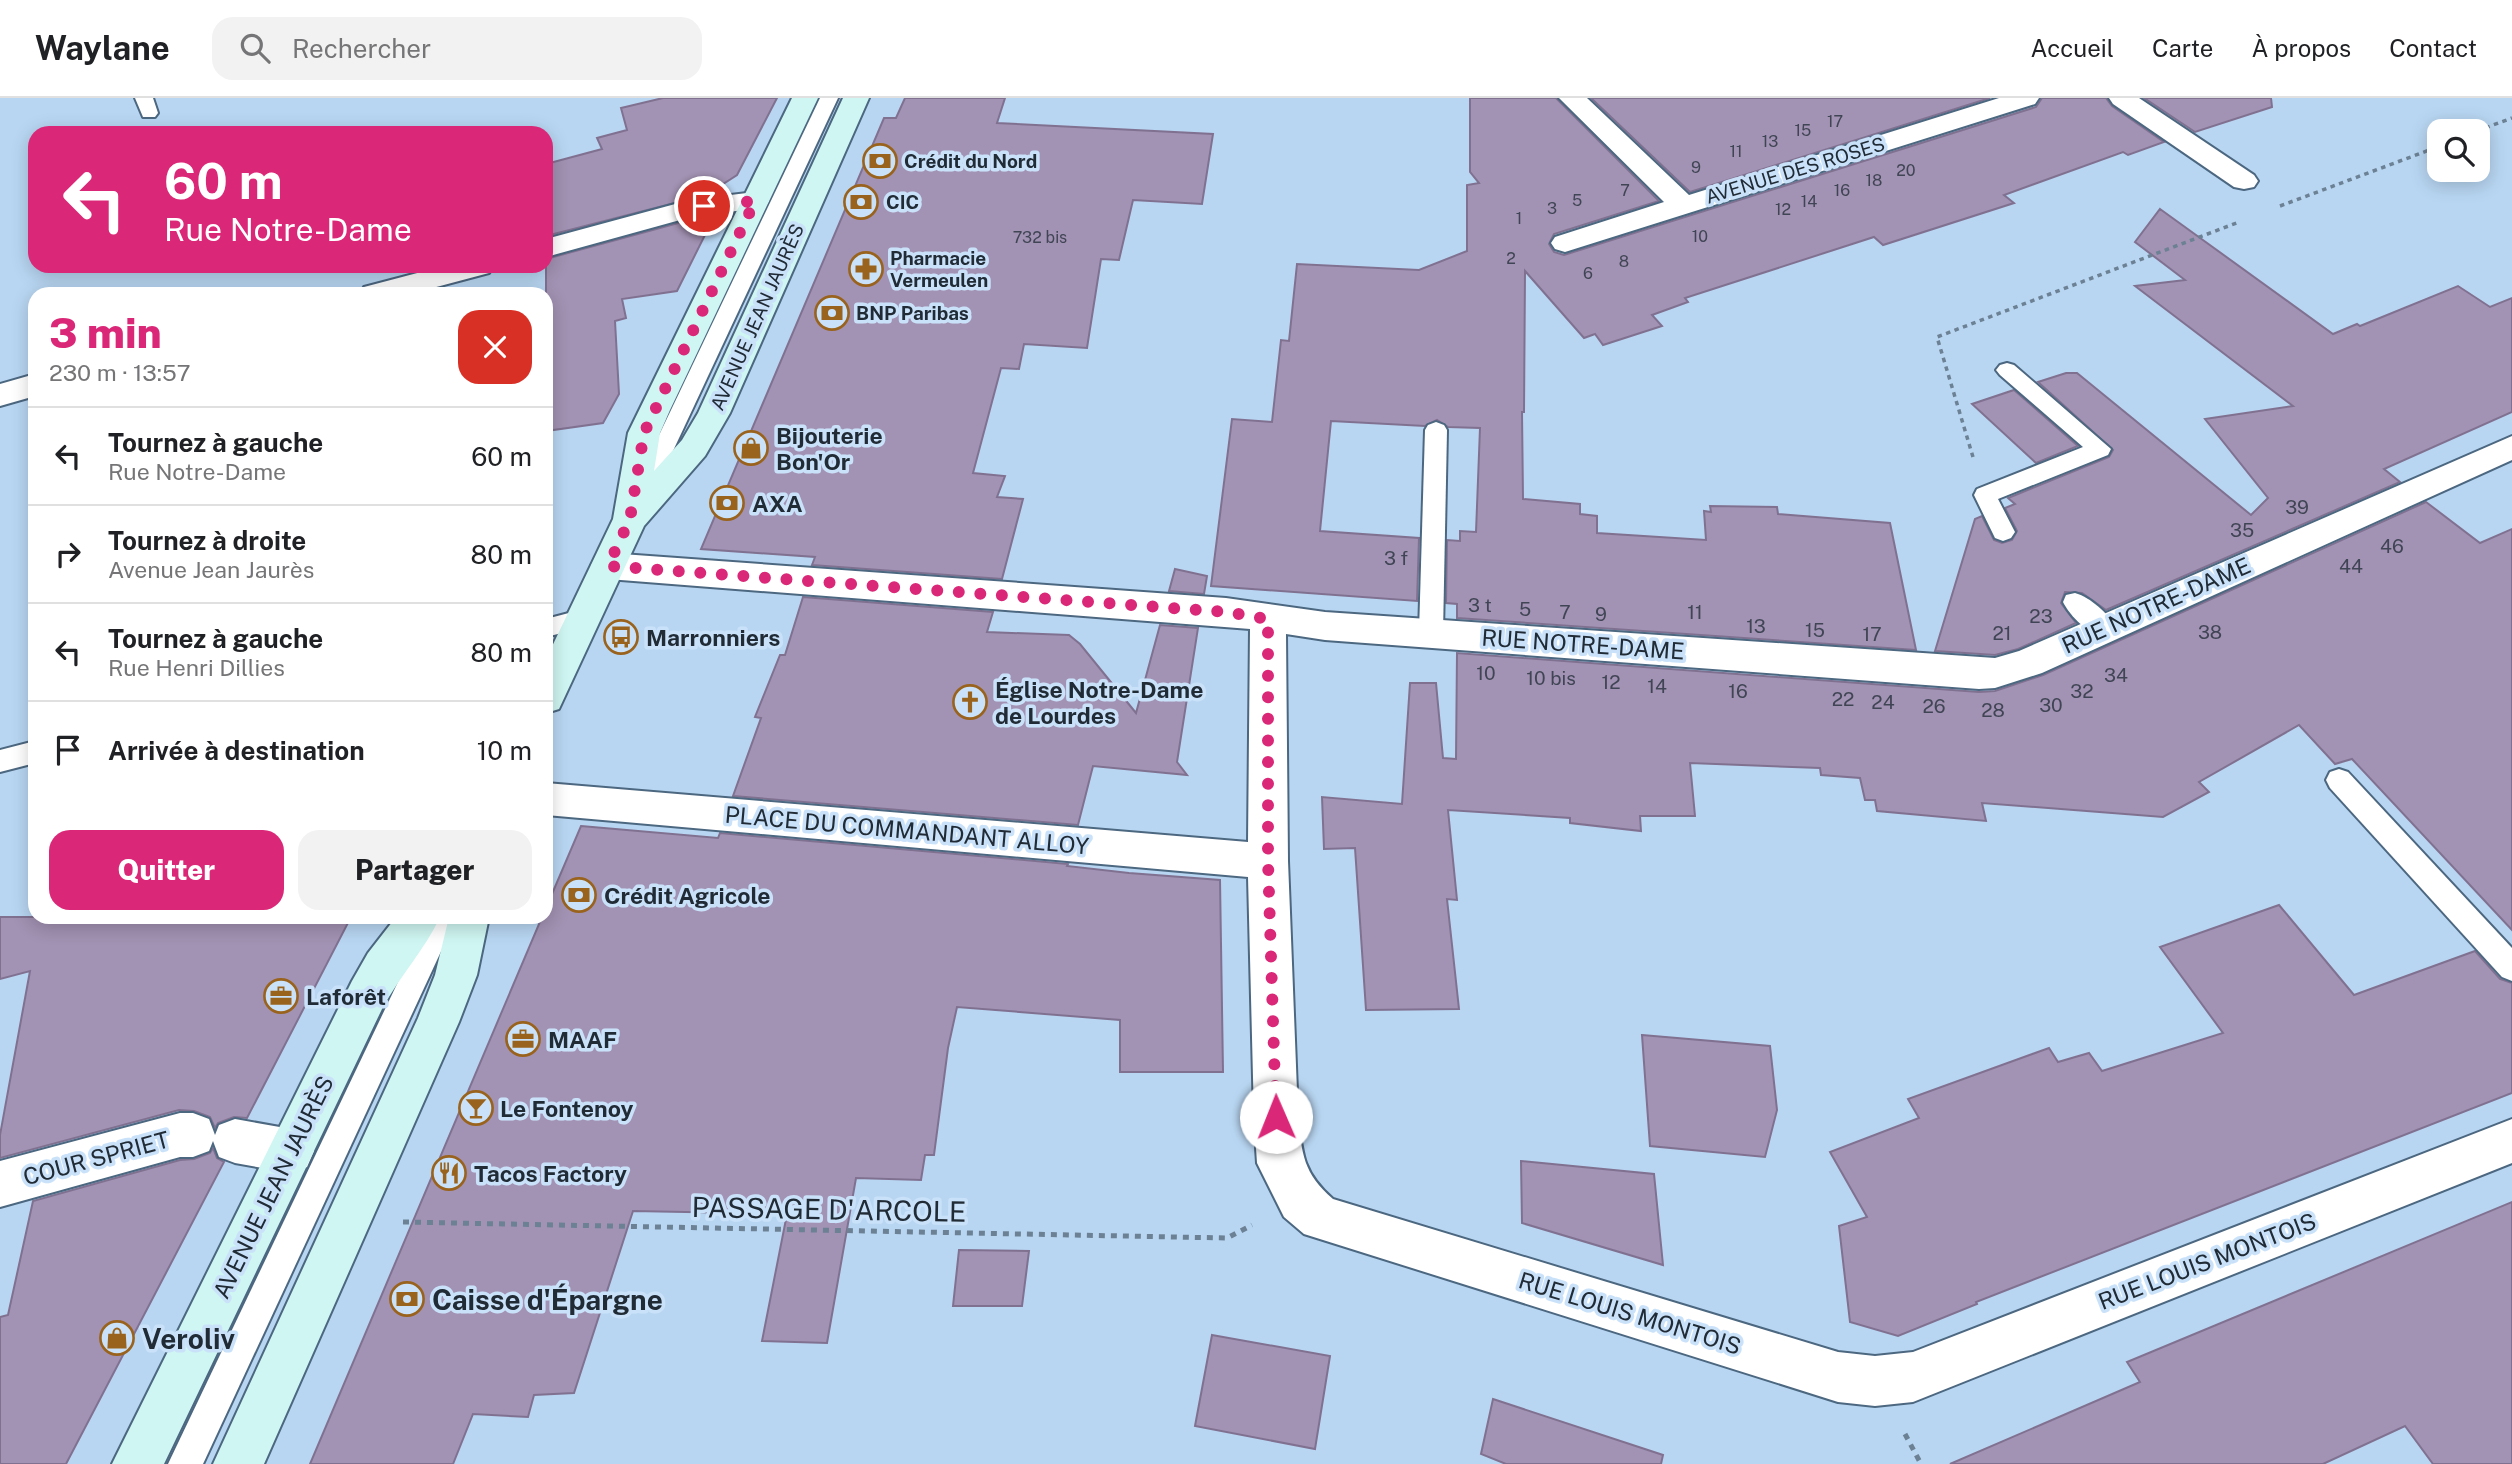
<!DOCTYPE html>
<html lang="fr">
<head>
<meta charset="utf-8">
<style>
	:root { --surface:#fff; --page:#f2f2f2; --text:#202124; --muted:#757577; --line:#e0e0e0; --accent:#db2777 }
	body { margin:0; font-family:"Public Sans",sans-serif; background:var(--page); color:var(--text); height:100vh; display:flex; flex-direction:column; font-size:26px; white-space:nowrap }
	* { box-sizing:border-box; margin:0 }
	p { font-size:23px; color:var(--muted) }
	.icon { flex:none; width:38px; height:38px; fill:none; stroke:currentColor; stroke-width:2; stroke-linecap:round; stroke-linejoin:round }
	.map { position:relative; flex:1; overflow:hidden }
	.panel { position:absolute; left:28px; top:189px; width:525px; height:637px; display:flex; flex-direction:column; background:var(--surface); border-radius:21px; box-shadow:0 4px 18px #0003 }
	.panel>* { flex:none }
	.top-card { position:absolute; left:28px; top:28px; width:525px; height:147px; border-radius:21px; box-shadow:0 4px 18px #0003; background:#db2777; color:#fff; overflow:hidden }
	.controls { position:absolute; left:2427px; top:21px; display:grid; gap:14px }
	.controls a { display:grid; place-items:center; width:63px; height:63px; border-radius:14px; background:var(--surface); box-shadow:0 4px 18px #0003; font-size:35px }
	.pin { position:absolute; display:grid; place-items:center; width:60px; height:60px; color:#fff; margin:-30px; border:4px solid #fff; border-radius:50%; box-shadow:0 2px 7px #0007 }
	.me { position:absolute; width:77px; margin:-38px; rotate:359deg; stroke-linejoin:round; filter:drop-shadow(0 0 5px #0008) }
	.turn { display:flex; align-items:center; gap:24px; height:147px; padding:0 21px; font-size:32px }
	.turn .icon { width:91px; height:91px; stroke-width:2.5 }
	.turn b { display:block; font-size:49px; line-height:60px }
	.round { display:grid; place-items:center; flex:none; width:74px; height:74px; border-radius:21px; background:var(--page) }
	.summary { display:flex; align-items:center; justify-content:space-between; height:119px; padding:0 21px }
	h1 { font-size:42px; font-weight:800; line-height:52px; color:var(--accent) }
	.cta { display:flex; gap:14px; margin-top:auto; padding:14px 21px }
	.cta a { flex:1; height:80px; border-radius:21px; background:var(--accent); color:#fff; font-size:28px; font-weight:800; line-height:80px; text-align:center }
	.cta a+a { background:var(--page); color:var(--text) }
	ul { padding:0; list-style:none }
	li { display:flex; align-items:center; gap:21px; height:98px; padding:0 21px; border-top:2px solid var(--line) }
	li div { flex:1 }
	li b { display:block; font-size:26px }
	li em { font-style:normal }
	header { display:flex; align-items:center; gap:42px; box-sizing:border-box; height:98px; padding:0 35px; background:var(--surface); border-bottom:2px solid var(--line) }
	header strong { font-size:33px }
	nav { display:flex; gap:38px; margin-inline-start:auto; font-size:24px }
	.search { width:490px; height:63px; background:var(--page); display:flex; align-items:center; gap:18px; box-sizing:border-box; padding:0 24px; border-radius:21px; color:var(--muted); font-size:26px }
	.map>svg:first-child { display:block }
	.building { fill:#a292b3; stroke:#817191; stroke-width:2 }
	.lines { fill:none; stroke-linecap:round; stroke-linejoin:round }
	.lane-casing { stroke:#4c6780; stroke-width:4 }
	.street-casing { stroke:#4c6780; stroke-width:4 }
	.secondary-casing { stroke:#4c6780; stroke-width:4 }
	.path-far1 { stroke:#6c8194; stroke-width:3.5; stroke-dasharray:4.5 4.5; stroke-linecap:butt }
	.path { stroke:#6c8194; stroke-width:5; stroke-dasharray:6 6; stroke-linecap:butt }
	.lane { fill:#fff; fill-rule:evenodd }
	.street { fill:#fff; fill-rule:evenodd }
	.secondary { fill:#cff6f2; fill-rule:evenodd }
	.route { stroke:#db2777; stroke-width:12; stroke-dasharray:0 21.6 }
	.labels { text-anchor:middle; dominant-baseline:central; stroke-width:7; stroke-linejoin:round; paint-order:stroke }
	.far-number-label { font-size:16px; fill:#404555 }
	.far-poi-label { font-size:19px; font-weight:bold; fill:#202b36; stroke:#cae2f9; text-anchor:start }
	.far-street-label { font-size:19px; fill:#202b36; stroke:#cae2f9 }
	.number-label { font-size:19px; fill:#404555 }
	.poi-label { font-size:23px; font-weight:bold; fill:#202b36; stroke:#cae2f9; text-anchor:start }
	.street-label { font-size:23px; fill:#202b36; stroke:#cae2f9 }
	.near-street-label { font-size:28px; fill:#202b36; stroke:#cae2f9 }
	.near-poi-label { font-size:28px; font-weight:bold; fill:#202b36; stroke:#cae2f9; text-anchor:start }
</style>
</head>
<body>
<header>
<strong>Waylane</strong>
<div class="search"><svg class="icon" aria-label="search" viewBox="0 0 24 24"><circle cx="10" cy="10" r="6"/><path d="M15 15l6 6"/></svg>Rechercher</div>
<nav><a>Accueil</a><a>Carte</a><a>À propos</a><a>Contact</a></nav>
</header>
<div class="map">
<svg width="2512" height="1366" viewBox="0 0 2512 1366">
	<rect width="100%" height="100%" fill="#b8d6f2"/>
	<g class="building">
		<polygon points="663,0 777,0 737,77 706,97 546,138 546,66 602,51 597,40 627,32 621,10"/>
		<polygon points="905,0 1005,0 997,25 1213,36 1202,106 1133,102 1119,162 1101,161 1087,250 1024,246 1019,271 1001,270 973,375 1005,378 997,399 1023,401 1002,481 812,467 815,459 701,451 884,20 896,20"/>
		<polygon points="1470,0 1556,0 1659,103 1554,136 1549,146 1554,154 1564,157 2036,9 2042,0 2106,0 2112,8 2164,44 2128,57 2123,54 2004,97 2014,105 1883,147 1874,139 1685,200 1688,204 1652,217 1662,228 1603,247 1595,236 1584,240 1525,173 1524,314 1522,314 1523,401 1580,406 1580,416 1597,418 1597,435 1706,442 1704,413 1711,414 1710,408 1777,409 1778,416 1890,425 1916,552 1457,520 1457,506 1446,505 1447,442 1460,443 1460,433 1476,434 1480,330 1448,329 1437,322 1425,328 1331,323 1320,433 1419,440 1417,503 1211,488 1232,321 1272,324 1281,242 1289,243 1297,166 1419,172 1467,153 1467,87 1479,85 1470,74"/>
		<polygon points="1591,0 1990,0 1690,94"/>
		<polygon points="2144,0 2271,0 2272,9 2195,34"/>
		<polygon points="2160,111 2333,236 2357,226 2360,228 2458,188 2490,209 2512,200 2512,314 2384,371 2400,384 2106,512 2082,495 2065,494 2061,505 2076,525 2018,551 1995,557 1935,553 1975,421 1982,418 1994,442 2002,445 2012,442 2017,433 2005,410 2015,406 2008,400 2109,359 2113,352 2038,284 2066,275 2077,275 2251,417 2268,400 2205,321 2293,308 2135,188 2185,182 2135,144"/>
		<polygon points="682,124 705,137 677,193 622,201 626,220 615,223 619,296 603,325 546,333 546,161"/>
		<polygon points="2014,292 2078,348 2036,365 1972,306"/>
		<polygon points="2426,404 2480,445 2512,431 2512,832 2352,661 2335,666 2299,627 2199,684 2209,694 2163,719 1982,705 1986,723 1877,713 1875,702 1865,702 1860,680 1821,677 1820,670 1690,665 1695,718 1640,718 1641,733 1570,725 1570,720 1448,712 1457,802 1447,801 1459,911 1366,912 1355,750 1324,751 1322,699 1402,706 1410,585 1436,585 1443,660 1456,661 1457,555 1979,594 1995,593 2043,577"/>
		<polygon points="1175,471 1207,478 1204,496 1169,493"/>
		<polygon points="803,499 993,514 987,534 1069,537 1080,546 1136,615 1160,527 1198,530 1177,664 1187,677 1093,668 1078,727 733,698 761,620 755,619 780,557 785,557"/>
		<polygon points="581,728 718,740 720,735 1068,766 1067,768 1129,775 1220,782 1223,974 1120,974 1120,922 957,909 948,950 934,1057 925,1057 921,1082 856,1080 827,1245 762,1243 787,1116 633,1113 574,1295 534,1297 528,1319 473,1316 453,1366 310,1366 542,819 546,819 546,810"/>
		<polygon points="2279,807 2354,897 2475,853 2500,881 2512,885 2512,995 1976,1204 1977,1206 1898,1238 1850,1224 1839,1128 1867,1119 1830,1054 1919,1020 1908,1001 2049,950 2058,964 2089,955 2102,973 2223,935 2160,849"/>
		<polygon points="0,819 351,819 247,1020 234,1019 218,1025 215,1030 210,1019 194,1013 179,1012 0,1060 0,1037 30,873 0,881"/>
		<polygon points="1642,937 1770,948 1777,1012 1765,1059 1650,1048"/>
		<polygon points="213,1050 217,1060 224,1064 66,1366 0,1366 0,1219 8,1217 33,1103 180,1062 194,1061 210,1055"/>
		<polygon points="1521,1063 1654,1076 1663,1167 1522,1125"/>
		<polygon points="2512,1104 2512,1366 2433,1366 2405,1328 2323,1366 1950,1366 2140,1284 2127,1264"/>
		<polygon points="959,1152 1029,1153 1022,1208 953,1208"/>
		<polygon points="1212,1237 1330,1258 1315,1351 1195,1328"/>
		<polygon points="1493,1301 1663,1357 1661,1366 1506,1366 1481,1356"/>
	</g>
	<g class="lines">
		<g class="lane-casing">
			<g id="lane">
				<polygon points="135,0 153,0 158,15 155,19 143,19"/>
				<polygon points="820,0 838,0 651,400 648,406 640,408 632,406 629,400"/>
				<polygon points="2007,265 2014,267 2111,351 2108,357 1998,401 2015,434 2011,440 2003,443 1995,440 1974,397 1977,391 2083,349 2000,277 1996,272 2000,267"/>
				<polygon points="1436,324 1444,327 1447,332 1443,535 1440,542 1431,545 1422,542 1419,535 1425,332 1428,327"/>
				<path d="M2075,495C2090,499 2109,516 2116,530L2113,537C2094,543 2071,520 2063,504L2066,497Z"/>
				<polygon points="584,511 593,513 596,520 593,527 546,539 546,521"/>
				<polygon points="35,643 35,665 0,674 0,652"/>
				<polygon points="2339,671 2348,674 2512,850 2512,883 2502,879 2330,690 2326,682 2330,674"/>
				<polygon points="429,819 457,819 203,1366 168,1366"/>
			</g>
		</g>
		<g class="street-casing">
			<g id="street">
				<polygon points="1559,0 1587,0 1689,97 1999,0 2039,0 2035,6 1565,154 1555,151 1551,145 1555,139 1664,104"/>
				<polygon points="2109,0 2139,0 2254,77 2258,83 2254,89 2244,91 2234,89 2113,6"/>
				<polygon points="755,94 765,97 769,103 765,109 691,119 546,159 546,141 690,102"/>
				<polygon points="444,168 494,168 489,175 410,196 360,196 364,189"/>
				<polygon points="35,276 35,298 0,308 0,286"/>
				<path d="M2512,338V362L2042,575L1995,590L1979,591L1325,542L1286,536L1288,763L1298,1019C1302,1056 1303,1075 1333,1101L1838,1254L1875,1258L1913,1254L2512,1021V1065L1913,1304L1875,1308L1838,1304L1304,1136L1284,1119L1257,1065L1254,1019L1248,779L546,717V685L1248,744L1250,531L608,481L596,477L591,468L596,459L608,455L1226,500L1325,514L1995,560L2019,553Z"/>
				<polygon points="180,1015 193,1015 209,1021 215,1037 219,1027 235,1021 291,1031 307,1037 314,1053 307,1069 291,1075 235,1065 219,1059 213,1043 209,1053 193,1059 180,1059 0,1109 0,1063"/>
			</g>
		</g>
		<g class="secondary-casing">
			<g id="secondary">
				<polygon points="792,0 818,0 670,312 660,335 654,373 682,342 698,315 843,0 869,0 730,315 705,358 644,428 559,611 546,615 546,561 613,421 628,335"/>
				<path d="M396,819H440C426,850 399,879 382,911L164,1366H112L352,883L368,855Z"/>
				<polygon points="449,819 489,819 477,877 459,924 264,1366 213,1366 418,920 435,877"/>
			</g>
		</g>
		<g class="path-far1">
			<polyline points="2477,33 2512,20"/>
			<polyline points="2280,108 2440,48"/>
			<polyline points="1973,359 1937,239 2239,124"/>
		</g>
		<g class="path">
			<polyline points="403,1124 1227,1140 1252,1127"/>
			<polyline points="1905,1336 1921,1366"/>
		</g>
		<use href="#lane" class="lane"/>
		<use href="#street" class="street"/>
		<use href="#secondary" class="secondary"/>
	</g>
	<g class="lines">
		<polyline class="route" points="704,108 755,103 644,335 630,421 608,468 1226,514 1268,521 1268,763 1276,1019"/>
	</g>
	<defs>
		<g id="bank-ring" transform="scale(1.75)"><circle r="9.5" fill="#cae2f9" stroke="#9a631d" stroke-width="1.5"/><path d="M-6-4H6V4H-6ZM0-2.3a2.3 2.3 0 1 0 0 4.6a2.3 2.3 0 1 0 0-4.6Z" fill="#9a631d"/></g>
		<g id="pharmacy-ring" transform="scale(1.75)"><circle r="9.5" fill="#cae2f9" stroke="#9a631d" stroke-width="1.5"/><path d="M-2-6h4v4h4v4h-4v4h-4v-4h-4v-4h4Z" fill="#9a631d"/></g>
		<g id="shop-ring" transform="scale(1.75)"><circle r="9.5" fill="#cae2f9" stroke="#9a631d" stroke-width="1.5"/><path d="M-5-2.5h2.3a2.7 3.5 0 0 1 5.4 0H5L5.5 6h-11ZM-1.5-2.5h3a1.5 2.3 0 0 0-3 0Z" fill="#9a631d"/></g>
		<g id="bus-ring" transform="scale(1.75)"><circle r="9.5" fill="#cae2f9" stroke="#9a631d" stroke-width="1.5"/><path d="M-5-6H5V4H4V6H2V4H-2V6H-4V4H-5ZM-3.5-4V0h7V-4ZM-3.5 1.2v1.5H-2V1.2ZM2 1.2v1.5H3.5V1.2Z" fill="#9a631d"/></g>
		<g id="church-ring" transform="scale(1.75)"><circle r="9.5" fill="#cae2f9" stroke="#9a631d" stroke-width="1.5"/><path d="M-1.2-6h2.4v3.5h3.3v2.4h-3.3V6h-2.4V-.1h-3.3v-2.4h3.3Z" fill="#9a631d"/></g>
		<g id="office-ring" transform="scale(1.75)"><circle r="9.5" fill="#cae2f9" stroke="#9a631d" stroke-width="1.5"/><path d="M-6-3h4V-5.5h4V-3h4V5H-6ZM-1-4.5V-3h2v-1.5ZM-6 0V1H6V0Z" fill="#9a631d"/></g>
		<g id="bar-ring" transform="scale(1.75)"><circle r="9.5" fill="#cae2f9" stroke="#9a631d" stroke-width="1.5"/><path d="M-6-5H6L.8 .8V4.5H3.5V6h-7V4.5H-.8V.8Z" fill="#9a631d"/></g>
		<g id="restaurant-ring" transform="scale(1.75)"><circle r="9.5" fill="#cae2f9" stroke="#9a631d" stroke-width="1.5"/><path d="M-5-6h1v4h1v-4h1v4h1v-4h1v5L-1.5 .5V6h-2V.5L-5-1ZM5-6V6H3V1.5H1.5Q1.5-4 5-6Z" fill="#9a631d"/></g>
	</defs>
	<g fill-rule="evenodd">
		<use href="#bank-ring" x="880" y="63"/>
		<use href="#bank-ring" x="861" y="104"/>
		<use href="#pharmacy-ring" x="866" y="171"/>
		<use href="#bank-ring" x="832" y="215"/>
		<use href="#shop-ring" x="751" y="350"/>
		<use href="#bank-ring" x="727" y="405"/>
		<use href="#bus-ring" x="621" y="539"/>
		<use href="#church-ring" x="970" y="604"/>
		<use href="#bank-ring" x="579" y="797"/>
		<use href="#office-ring" x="281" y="898"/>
		<use href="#office-ring" x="523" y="941"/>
		<use href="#bar-ring" x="476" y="1010"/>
		<use href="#restaurant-ring" x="449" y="1075"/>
		<use href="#bank-ring" x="407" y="1201"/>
		<use href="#shop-ring" x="117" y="1240"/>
	</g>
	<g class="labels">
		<g class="far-number-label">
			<text x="1835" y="23">17</text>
			<text x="1803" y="32">15</text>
			<text x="1770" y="43">13</text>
			<text x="1736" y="53">11</text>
			<text x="1696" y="69">9</text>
			<text x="1906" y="72">20</text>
			<text x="1874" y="82">18</text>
			<text x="1625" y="92">7</text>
			<text x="1842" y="92">16</text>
			<text x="1577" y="102">5</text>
			<text x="1809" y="103">14</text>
			<text x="1552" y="110">3</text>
			<text x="1783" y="111">12</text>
			<text x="1519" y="120">1</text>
			<text x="1700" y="138">10</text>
			<text x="1040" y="139">732 bis</text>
			<text x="1511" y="160">2</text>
			<text x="1624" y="163">8</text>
			<text x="1588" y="175">6</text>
		</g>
		<g class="far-poi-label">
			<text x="904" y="63">Crédit du Nord</text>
			<text x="886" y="104">CIC</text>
			<text x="890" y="160">Pharmacie<tspan x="890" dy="22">Vermeulen</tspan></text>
			<text x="856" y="215">BNP Paribas</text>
		</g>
		<g class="far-street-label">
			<text transform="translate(1795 72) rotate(-17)">AVENUE DES ROSES</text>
			<text transform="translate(757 219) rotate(-66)">AVENUE JEAN JAURÈS</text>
		</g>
		<g class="number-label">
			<text x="2297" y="409">39</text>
			<text x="2242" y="432">35</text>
			<text x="2392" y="448">46</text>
			<text x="1396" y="460">3 f</text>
			<text x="2351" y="468">44</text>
			<text x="1480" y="507">3 t</text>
			<text x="1525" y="511">5</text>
			<text x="1565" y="514">7</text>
			<text x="1695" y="514">11</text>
			<text x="1601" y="516">9</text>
			<text x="2041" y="518">23</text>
			<text x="1756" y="528">13</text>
			<text x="1815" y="532">15</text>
			<text x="2210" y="534">38</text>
			<text x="2002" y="535">21</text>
			<text x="1872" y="536">17</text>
			<text x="1486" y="575">10</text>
			<text x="2116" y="577">34</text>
			<text x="1551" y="580">10 bis</text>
			<text x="1611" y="584">12</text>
			<text x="1657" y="588">14</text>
			<text x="1738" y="593">16</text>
			<text x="2082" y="593">32</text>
			<text x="1843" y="601">22</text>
			<text x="1883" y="604">24</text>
			<text x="2051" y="607">30</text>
			<text x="1934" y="608">26</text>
			<text x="1993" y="612">28</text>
		</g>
		<g class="poi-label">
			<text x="776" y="337">Bijouterie<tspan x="776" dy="26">Bon'Or</tspan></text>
			<text x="752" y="405">AXA</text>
			<text x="646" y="539">Marronniers</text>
			<text x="995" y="591">Église Notre-Dame<tspan x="995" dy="26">de Lourdes</tspan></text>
			<text x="604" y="797">Crédit Agricole</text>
			<text x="306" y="898">Laforêt</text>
			<text x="548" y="941">MAAF</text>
			<text x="500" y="1010">Le Fontenoy</text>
			<text x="474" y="1075">Tacos Factory</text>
		</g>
		<g class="street-label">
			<text transform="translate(2156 507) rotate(-24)">RUE NOTRE-DAME</text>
			<text transform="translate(1583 546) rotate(4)">RUE NOTRE-DAME</text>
			<text transform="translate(907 732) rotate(5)">PLACE DU COMMANDANT ALLOY</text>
			<text transform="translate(96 1060) rotate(-15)">COUR SPRIET</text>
			<text transform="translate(273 1089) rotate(-64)">AVENUE JEAN JAURÈS</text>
			<text transform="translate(2207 1163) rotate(-21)">RUE LOUIS MONTOIS</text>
			<text transform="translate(1630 1215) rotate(17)">RUE LOUIS MONTOIS</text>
		</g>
		<g class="near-street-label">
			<text transform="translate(829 1111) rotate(1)">PASSAGE D'ARCOLE</text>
		</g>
		<g class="near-poi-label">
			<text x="432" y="1201">Caisse d'Épargne</text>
			<text x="142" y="1240">Veroliv</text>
		</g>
	</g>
</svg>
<div class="controls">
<a><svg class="icon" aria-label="search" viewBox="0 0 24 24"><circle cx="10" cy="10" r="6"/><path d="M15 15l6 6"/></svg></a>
</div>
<div class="pin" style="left:704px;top:108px;background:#d93025"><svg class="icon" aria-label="arrive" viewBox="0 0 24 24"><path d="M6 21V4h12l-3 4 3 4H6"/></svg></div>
<svg class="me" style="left:1276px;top:1019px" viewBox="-20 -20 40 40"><circle r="19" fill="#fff"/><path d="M0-13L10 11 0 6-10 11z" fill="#db2777"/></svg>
<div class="top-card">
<div class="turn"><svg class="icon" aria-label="left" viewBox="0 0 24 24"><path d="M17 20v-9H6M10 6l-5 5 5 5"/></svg><div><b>60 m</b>Rue Notre-Dame</div></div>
</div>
<section class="panel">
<div class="summary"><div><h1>3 min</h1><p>230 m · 13:57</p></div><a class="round" style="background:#d93025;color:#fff"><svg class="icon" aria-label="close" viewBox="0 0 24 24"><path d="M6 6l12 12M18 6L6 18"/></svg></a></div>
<ul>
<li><svg class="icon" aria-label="left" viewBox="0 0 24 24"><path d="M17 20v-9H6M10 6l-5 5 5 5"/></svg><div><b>Tournez à gauche</b><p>Rue Notre-Dame</p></div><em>60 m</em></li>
<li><svg class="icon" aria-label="right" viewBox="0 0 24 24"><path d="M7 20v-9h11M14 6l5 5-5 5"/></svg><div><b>Tournez à droite</b><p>Avenue Jean Jaurès</p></div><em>80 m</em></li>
<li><svg class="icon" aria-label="left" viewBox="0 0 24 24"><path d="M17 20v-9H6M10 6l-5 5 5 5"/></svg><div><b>Tournez à gauche</b><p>Rue Henri Dillies</p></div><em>80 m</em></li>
<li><svg class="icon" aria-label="arrive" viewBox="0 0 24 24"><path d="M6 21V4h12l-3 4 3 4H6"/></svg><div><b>Arrivée à destination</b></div><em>10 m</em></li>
</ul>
<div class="cta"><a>Quitter</a><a>Partager</a></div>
</section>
</div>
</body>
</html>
